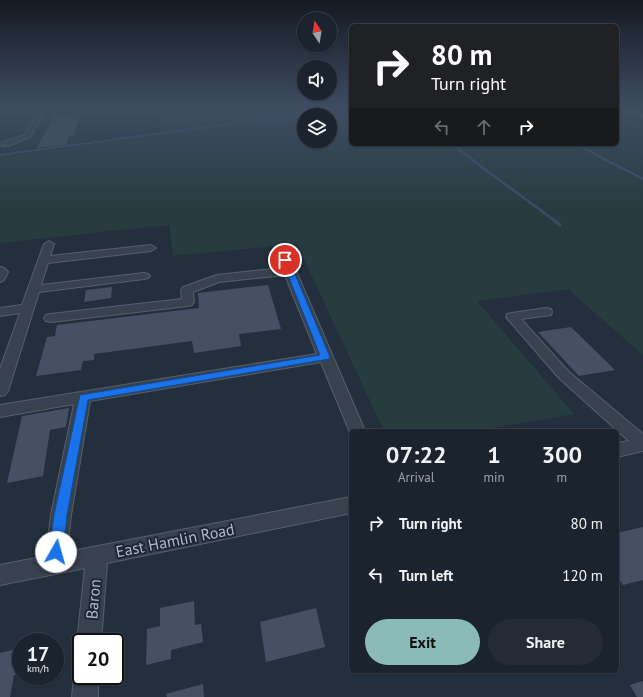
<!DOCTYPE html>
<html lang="en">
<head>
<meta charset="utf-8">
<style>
	:root { --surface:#1b232e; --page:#242b36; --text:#f1f3f6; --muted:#a0a4aa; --line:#39404a; --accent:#8bbbb9 }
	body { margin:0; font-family:"PT Sans",sans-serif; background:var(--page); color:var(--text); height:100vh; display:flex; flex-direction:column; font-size:15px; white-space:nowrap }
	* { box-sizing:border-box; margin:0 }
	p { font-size:13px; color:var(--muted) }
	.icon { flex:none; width:22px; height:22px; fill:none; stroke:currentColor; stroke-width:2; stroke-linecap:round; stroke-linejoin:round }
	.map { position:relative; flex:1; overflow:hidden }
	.drawer { position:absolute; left:349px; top:429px; width:270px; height:244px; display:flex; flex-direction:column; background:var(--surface); border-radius:6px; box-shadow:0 1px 3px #0004,0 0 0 1px var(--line) }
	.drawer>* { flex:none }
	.top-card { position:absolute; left:349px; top:24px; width:270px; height:122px; border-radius:6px; box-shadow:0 1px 3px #0004,0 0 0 1px var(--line); background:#202124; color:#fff; overflow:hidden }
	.needle { width:26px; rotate:348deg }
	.controls { position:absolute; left:297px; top:12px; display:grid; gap:8px }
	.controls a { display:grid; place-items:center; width:40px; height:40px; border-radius:50%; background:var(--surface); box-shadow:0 1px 3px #0004,0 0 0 1px var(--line); font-size:20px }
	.speed { position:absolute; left:12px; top:633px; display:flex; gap:8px; font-size:20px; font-weight:700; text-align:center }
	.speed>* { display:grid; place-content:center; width:52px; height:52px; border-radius:50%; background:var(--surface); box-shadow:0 1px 3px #0004,0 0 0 1px var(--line); line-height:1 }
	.speed small { font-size:10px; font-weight:400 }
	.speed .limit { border:2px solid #111; border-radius:6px; background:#fff; color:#111 }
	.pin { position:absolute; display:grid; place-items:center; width:34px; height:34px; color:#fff; margin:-17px; border:2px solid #fff; border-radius:50%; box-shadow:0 1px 4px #0007 }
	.me { position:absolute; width:44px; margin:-22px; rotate:7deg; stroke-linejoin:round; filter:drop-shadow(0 0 3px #0008) }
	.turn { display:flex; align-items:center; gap:14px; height:84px; padding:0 16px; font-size:18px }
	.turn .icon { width:52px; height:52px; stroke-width:2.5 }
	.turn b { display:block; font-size:28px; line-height:34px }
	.lanes { display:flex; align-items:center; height:38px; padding:0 16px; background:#0003; justify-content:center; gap:20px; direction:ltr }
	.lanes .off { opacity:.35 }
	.eta { display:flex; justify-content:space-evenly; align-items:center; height:68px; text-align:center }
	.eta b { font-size:24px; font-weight:700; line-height:28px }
	.cta { display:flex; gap:8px; margin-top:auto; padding:8px 16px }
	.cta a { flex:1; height:46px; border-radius:24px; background:var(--accent); color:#111; font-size:16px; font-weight:700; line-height:46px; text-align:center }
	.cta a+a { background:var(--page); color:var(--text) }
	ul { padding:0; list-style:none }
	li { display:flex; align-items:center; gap:12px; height:52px; padding:0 16px }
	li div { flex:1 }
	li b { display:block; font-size:15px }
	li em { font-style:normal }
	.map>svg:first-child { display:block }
	.green { fill:#263c3f; fill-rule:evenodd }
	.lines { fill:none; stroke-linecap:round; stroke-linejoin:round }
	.stream-far2 { stroke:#394c67; stroke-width:2 }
	.stream-far1 { stroke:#394c67; stroke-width:2.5 }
	.stream { stroke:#394c67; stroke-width:3 }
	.building { fill:#455162 }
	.minor-casing { stroke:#565f6c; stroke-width:2 }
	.major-casing { stroke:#414a57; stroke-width:2 }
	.minor { fill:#38414e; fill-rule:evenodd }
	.major { fill:#56606e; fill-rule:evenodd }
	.route { fill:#1a73e8; stroke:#114b97 }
	.labels { text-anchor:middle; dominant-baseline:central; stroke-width:4; stroke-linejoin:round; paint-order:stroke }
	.near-street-label { font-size:16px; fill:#b4bcc9; stroke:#1d2633 }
</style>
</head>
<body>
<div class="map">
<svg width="643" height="697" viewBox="0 0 643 697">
	<rect width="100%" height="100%" fill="#242f3e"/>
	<path class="green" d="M159,109H351V144H617V112L643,122V355L568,289L477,301L574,414L475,431H384L297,244L173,256L169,225L0,243V154L22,155L161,134ZM304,115H330V141H304Z"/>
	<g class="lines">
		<g class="stream-far2">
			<polyline points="452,144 473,160"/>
			<polyline points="577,144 606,160"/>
			<polyline points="0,155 342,109"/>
		</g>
		<g class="stream-far1">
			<polyline points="471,159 558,223"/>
			<polyline points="604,159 643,179"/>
		</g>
		<polyline class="stream" points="556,222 560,225"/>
	</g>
	<g class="building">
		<polygon points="81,114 73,136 69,136 66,145 37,148 54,116"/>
		<polygon points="268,285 281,329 239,334 241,346 194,353 192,341 94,354 94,360 83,361 81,370 36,376 47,337 55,336 57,325 199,308 198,293"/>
		<polygon points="112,287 111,298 84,302 86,290"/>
		<polygon points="571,327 615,370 579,376 538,332"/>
		<polygon points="69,408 66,427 50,430 43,476 7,483 22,416"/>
		<polygon points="643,527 643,580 623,585 617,576 617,533"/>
		<polygon points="194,601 195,625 201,624 203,642 171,650 171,659 146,665 147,629 160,626 160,608"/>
		<polygon points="316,608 325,647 266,662 260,622"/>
		<polygon points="21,648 21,674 14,675 10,697 0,697 0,653"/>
		<polygon points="643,681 643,697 637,697 630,685"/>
		<polygon points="203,684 204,697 167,697 166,694"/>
	</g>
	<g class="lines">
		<g class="minor-casing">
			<g id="minor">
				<polygon points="40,109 46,109 30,137 8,146 2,146 2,142 25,135"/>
				<polygon points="633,109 643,109 643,113"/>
				<polygon points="49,241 54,244 50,256 151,245 156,248 151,251 48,263 41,285 144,273 148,274 150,276 148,278 144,279 39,292 8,391 5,395 0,396 0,369 20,313 0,316 0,308 22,305 44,244"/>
				<polygon points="285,257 289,258 296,271 365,431 351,431 351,435 321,362 90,401 71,515 67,552 351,497 351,513 107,563 101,642 81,642 81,650 77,642 85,568 0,585 0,565 46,556 51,515 74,404 0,417 0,405 317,354 285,275 219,282 193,292 194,302 192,305 188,306 51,322 46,321 44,318 46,315 51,314 182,299 181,290 183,287 217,275 283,268 279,260"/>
				<polygon points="0,267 4,268 8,272 4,280 0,282"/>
				<polygon points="546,308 551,309 552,312 551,315 521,319 569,372 643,434 643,451 617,457 617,443 629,441 559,378 506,317 507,314 512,313"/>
				<polygon points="81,666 81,676 98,676 98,697 72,697 74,676 77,667"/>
			</g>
		</g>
		<g class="major-casing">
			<polygon id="major" points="618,109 628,109 643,114 643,119"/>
		</g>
		<use href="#minor" class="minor"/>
		<use href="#major" class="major"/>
	</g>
	<linearGradient id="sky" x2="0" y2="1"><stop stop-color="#141a22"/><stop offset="0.53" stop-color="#3f4d63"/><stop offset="1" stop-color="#3f4d63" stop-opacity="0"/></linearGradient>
	<rect width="643" height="206" fill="url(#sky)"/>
	<polygon class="route" points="285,258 289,260 330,357 329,359 88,400 67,515 63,552 61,556 56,558 51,556 49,552 54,515 80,395 320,355 282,260"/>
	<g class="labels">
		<g class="near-street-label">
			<text transform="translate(175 540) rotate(-11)">East Hamlin Road</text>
			<text transform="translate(93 599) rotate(-85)">Baron</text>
		</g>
	</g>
</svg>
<div class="controls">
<a><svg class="needle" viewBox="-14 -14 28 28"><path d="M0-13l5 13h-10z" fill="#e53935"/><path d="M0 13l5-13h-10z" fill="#a0a4aa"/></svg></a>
<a><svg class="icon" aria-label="sound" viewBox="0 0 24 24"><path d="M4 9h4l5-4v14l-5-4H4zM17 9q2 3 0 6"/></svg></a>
<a><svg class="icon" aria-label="layers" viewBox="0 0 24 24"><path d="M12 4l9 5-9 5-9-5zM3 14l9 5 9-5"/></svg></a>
</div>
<div class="speed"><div>17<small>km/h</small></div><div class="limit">20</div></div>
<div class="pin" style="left:285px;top:260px;background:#d93025"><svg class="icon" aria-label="arrive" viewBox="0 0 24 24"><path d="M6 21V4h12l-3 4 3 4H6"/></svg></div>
<svg class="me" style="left:56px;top:552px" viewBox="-20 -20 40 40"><circle r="19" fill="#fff"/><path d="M0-13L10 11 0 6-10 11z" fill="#1a73e8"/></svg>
<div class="top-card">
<div class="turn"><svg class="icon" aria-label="right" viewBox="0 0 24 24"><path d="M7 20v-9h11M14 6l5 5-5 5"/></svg><div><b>80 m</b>Turn right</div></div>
<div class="lanes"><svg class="icon off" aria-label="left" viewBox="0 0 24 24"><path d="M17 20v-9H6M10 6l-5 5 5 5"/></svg><svg class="icon off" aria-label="ahead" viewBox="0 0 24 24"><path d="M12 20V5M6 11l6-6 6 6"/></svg><svg class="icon" aria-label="right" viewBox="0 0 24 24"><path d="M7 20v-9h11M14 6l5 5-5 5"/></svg></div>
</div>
<section class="drawer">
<div class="eta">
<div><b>07:22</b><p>Arrival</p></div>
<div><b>1</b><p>min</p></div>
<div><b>300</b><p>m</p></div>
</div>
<ul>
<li><svg class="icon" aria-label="right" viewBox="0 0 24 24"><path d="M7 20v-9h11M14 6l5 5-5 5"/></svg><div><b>Turn right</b></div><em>80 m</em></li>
<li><svg class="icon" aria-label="left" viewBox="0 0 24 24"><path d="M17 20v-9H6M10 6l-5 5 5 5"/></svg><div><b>Turn left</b></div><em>120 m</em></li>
</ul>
<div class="cta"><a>Exit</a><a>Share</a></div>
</section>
</div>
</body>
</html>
